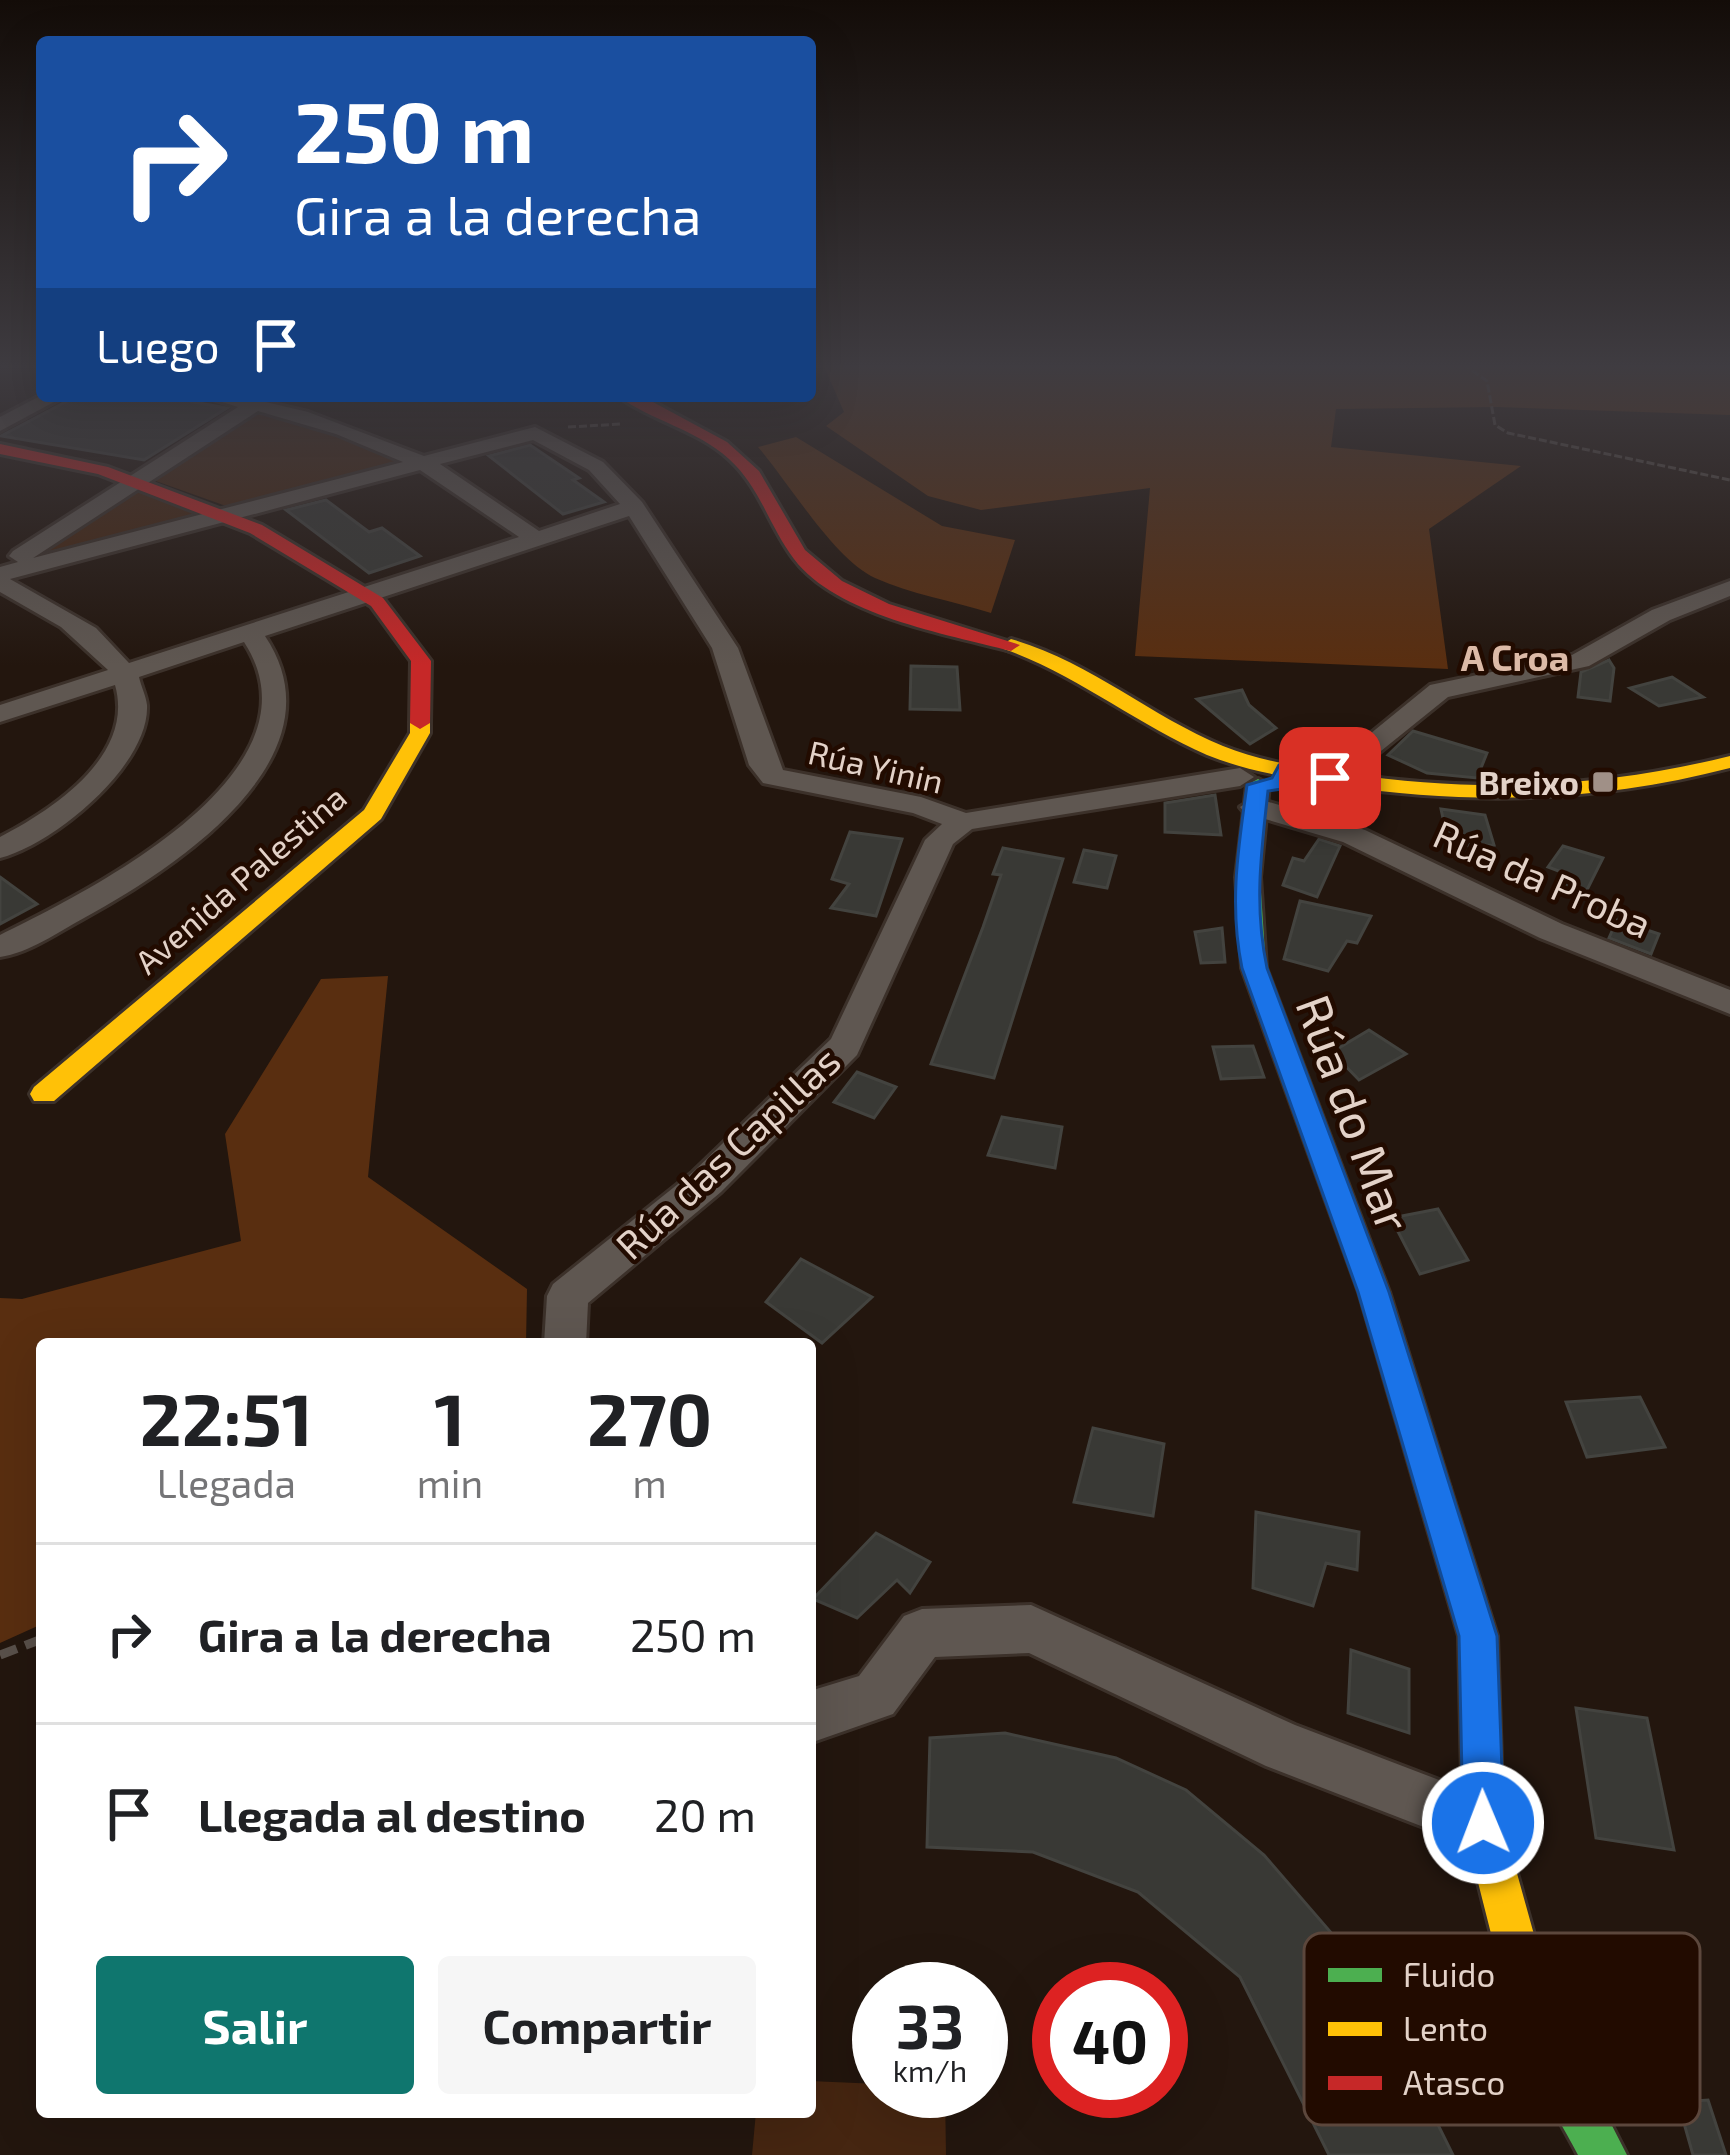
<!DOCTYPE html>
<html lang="es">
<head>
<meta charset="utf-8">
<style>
	:root { --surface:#fff; --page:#f6f6f6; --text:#202124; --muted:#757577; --line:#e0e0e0; --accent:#0f766e }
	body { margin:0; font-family:"Exo 2",sans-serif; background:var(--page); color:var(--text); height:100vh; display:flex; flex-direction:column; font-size:45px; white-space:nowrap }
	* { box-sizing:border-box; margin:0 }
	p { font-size:39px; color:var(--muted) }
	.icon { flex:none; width:66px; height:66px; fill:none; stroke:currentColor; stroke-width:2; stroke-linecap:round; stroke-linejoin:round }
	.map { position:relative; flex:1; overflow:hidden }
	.drawer { position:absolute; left:36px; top:1338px; width:780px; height:780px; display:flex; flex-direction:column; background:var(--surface); border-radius:12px; box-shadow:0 12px 48px #0002 }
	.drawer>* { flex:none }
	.banner { position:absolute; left:36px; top:36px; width:780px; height:366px; border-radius:12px; box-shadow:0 12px 48px #0002; background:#1a4fa0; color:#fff; overflow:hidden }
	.speed { position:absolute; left:852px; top:1962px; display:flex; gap:24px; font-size:60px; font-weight:700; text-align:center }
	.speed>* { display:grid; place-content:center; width:156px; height:156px; border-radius:50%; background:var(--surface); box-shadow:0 12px 48px #0002; line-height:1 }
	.speed small { font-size:30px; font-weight:400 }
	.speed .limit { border:18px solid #d22; background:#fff; color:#111 }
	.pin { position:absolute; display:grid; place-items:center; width:102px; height:102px; color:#fff; margin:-51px; border-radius:24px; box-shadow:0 6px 18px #0006 }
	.me { position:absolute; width:132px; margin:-66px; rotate:359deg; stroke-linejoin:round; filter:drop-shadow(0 0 9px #0008) }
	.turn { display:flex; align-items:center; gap:42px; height:252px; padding:0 60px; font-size:54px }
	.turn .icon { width:156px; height:156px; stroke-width:2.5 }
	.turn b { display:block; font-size:84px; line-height:102px }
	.then { display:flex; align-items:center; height:114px; padding:0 60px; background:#0003; gap:24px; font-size:45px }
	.eta { display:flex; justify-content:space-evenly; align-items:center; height:204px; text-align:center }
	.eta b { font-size:72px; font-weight:700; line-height:84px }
	.action { display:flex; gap:24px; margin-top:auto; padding:24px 60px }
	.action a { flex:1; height:138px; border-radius:12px; background:var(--accent); color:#fff; font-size:48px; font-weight:700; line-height:138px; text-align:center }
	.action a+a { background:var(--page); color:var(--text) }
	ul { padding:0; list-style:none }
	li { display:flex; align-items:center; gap:36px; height:180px; padding:0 60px; border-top:3px solid var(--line) }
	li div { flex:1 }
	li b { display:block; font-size:45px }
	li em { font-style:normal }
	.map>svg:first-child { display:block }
	.green { fill:#462611 }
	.forest { fill:#592e10 }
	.building { fill:#393935; stroke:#43433f; stroke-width:3 }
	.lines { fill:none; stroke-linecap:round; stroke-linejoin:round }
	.street-casing { stroke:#3c312a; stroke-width:6 }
	.fast-casing { stroke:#3c312a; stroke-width:6 }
	.slow-casing { stroke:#3c312a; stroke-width:6 }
	.jam-casing { stroke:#3c312a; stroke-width:6 }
	.path-far1 { stroke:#59504a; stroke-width:3; stroke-dasharray:8 3; stroke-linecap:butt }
	.path { stroke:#59504a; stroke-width:9; stroke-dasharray:18 9; stroke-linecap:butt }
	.street { fill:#5f5751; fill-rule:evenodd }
	.fast { fill:#4caf50; fill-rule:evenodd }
	.slow { fill:#ffc107; fill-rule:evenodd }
	.jam { fill:#c62828; fill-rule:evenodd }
	.route { fill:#1a73e8; stroke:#114b97; stroke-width:3 }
	.poi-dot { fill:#a09087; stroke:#220b00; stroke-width:4.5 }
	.labels { text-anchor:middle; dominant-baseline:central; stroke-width:9; stroke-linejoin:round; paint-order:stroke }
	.far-street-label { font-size:33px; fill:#e3d2c8; stroke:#220b00 }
	.far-poi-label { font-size:33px; font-weight:bold; fill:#e3d2c8; stroke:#220b00; text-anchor:end }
	.far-neighbourhood-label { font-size:36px; font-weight:bold; fill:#dcbaa7; stroke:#220b00 }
	.street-label { font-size:39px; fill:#e3d2c8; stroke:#220b00 }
	.near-street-label { font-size:48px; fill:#e3d2c8; stroke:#220b00 }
	.key { fill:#220b00; stroke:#5c473c; stroke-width:3 }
	.key-label { font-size:33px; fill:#e3d2c8 }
</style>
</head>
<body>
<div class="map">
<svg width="1730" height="2155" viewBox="0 0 1730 2155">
	<rect width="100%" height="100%" fill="#23160e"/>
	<g class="green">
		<polygon points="268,412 397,453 399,461 226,506 153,480 243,419"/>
		<polygon points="136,488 205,514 17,565"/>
		<polygon points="810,2081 879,2084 879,2091 945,2091 946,2155 752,2155 756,2112 810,2112"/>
	</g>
	<g class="forest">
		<polygon points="823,364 1730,364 1730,415 1497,407 1336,409 1331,447 1521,466 1429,529 1448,669 1135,656 1150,488 981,510 928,496 826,426 844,412"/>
		<path d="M796,437L942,526L1015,540L991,613C953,601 910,594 875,578C834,559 789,483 758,447Z"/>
		<polygon points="388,976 368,1177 527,1289 526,1344 42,1344 42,1624 0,1643 0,1298 22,1299 241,1241 225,1134 321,979"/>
	</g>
	<g class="building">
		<polygon points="77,396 199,396 193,402 227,408 144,460 1,436"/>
		<polygon points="530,445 579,478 573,480 604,502 563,514 489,456"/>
		<polygon points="326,500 369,532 382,528 420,556 369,573 286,510"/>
		<polygon points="1609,660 1614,668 1610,701 1578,697 1581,672"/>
		<polygon points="911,666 957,667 960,710 910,709"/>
		<polygon points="1672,677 1703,697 1659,706 1630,688"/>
		<polygon points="1242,690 1249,705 1276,728 1250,744 1197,699"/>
		<polygon points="1413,731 1487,753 1477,778 1427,773 1388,755"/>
		<polygon points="1215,795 1221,835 1165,832 1165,803"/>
		<polygon points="1441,809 1485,815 1494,845 1449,846"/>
		<polygon points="850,832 902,839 876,916 831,908 849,884 832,879"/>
		<polygon points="1319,839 1340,846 1317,897 1283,885 1293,858 1304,861"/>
		<polygon points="1563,846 1603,858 1584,896 1559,887 1564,873 1548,867"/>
		<polygon points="1003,848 1063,859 994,1078 931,1064 983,927 1001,875 993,874"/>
		<polygon points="1084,850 1116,856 1107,888 1074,882"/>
		<polygon points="0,877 37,904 0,924"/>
		<polygon points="1300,901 1371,916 1357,943 1347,941 1328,971 1284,959"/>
		<polygon points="1617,920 1659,934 1651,954 1609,938"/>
		<polygon points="1222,928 1225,962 1201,963 1195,932"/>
		<polygon points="1369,1030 1406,1054 1359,1080 1332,1052"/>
		<polygon points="1253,1046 1264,1077 1221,1079 1213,1047"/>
		<polygon points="857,1072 896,1087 874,1118 834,1102"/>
		<polygon points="1002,1117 1062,1127 1055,1168 988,1155"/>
		<polygon points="1438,1209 1468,1260 1420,1274 1391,1218"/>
		<polygon points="801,1259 872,1297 822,1343 766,1302"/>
		<polygon points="1640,1397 1665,1447 1587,1457 1566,1402"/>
		<polygon points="1093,1428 1164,1444 1153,1516 1074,1502"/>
		<polygon points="1256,1512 1359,1532 1357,1570 1326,1563 1313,1606 1253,1588"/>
		<polygon points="876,1533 930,1562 910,1593 897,1580 857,1618 813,1599"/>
		<polygon points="1351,1650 1409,1669 1409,1733 1348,1713"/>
		<polygon points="1576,1708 1647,1718 1674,1850 1596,1838"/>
		<polygon points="1005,1733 1116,1758 1186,1790 1264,1855 1359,1965 1453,2155 1329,2155 1240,1977 1138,1892 1033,1852 927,1847 930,1738"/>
		<polygon points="1708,2100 1726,2155 1693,2155 1678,2102"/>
	</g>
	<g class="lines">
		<g class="street-casing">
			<g id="street">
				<polygon points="42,395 65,396 0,431 0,417"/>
				<path d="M203,396H240L308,412L424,456L535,427L603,462L642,502L738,648L783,770L921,797L966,813L1240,768L1254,777L1240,786L972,829L953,844L857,1055L721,1192L588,1303L586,1344H544L547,1296L553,1284L693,1172L831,1039L925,840L942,824L913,813L763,783L749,765L712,648L629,516L265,636C346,757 175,868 84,918C58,932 29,953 0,957V935C89,891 329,772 244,642L139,677C141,686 146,696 147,705C150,765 53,845 0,858V837C54,809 135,755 115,685L0,722V705L108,670L61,627L0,592V567L18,562L9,556L13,551L238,407ZM258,411L336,434L403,462L33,558ZM533,440L589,470L620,504L539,531L440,464ZM420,470L519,537L129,663L96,628L10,579Z"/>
				<polygon points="1730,581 1730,596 1670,620 1589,666 1448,697 1340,784 1320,784 1316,778 1430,685 1572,655 1652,610"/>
				<polygon points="1255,798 1365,830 1562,924 1730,990 1730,1014 1540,938 1343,842 1245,813 1240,807"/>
				<polygon points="1031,1605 1295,1725 1502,1804 1510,1823 1502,1842 1483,1850 1266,1766 1029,1653 935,1657 893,1714 810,1743 810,1691 859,1676 904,1616 922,1609"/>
			</g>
		</g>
		<g class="fast-casing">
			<g id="fast">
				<polygon points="1258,779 1269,785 1260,877 1266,968 1389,1292 1450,1488 1445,1499 1433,1504 1421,1499 1416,1488 1359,1292 1242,968 1236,877 1247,785"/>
				<path d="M1526,1963L1542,1969L1557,2018L1627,2155H1578C1556,2112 1492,2015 1510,1969Z"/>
			</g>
		</g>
		<g class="slow-casing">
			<g id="slow">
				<path d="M1011,639C1089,661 1150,716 1223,746C1263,762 1306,768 1348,774C1480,793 1601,788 1730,756V768C1599,802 1474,805 1340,786C1296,779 1249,772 1207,755C1136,724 1077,675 1004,649L1002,645Z"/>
				<polygon points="420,717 430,723 430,733 381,819 54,1101 34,1101 30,1094 34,1087 364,810 410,733 410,723"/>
				<polygon points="1433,1472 1445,1477 1450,1488 1497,1636 1503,1823 1548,1985 1542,2001 1526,2007 1510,2001 1504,1985 1463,1823 1459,1636 1416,1488 1421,1477"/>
			</g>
		</g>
		<g class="jam-casing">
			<g id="jam">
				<path d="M618,396L651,401L727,442L759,471L805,550L842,581L889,604L1020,645L1011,651C946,634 836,615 794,559C769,526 760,487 729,459C696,429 652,421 618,396Z"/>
				<polygon points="0,444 108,467 262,525 383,598 431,661 430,723 420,729 410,723 411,661 371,606 250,533 98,474 0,454"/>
			</g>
		</g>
		<g class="path-far1">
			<polyline points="1463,364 1487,381 1495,425 1508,433 1730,480"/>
			<polyline points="568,427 621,424"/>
		</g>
		<polyline class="path" points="0,1655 42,1639"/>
		<use href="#street" class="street"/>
		<use href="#fast" class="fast"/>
		<use href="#slow" class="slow"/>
		<use href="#jam" class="jam"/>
	</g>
	<linearGradient id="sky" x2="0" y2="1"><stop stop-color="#130c08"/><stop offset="0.55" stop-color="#3f3c41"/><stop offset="1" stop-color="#3f3c41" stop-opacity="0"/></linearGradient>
	<rect width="1730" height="666" fill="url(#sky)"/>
	<path class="route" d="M1286,763L1337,773L1340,778L1330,784L1294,778L1288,788L1268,791C1261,853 1254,907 1267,968L1389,1292L1497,1636L1504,1823L1498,1837L1483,1843L1469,1837L1463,1823L1459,1636L1358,1292L1242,968C1229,905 1238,849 1247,785L1272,778L1279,765Z"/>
	<rect class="poi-dot" x="1591" y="770" width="24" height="24" rx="6"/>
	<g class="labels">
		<g class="far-street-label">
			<text transform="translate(876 766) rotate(13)">Rúa Yinin</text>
			<text transform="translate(240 879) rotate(-41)">Avenida Palestina</text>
		</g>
		<g class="far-poi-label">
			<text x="1579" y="782">Breixo</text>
		</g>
		<g class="far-neighbourhood-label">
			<text x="1515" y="656">A Croa</text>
		</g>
		<g class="street-label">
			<text transform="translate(1543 878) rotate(24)">Rúa da Proba</text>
			<text transform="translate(727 1152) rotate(-43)">Rúa das Capillas</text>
		</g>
		<g class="near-street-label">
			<text transform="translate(1355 1113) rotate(70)">Rúa do Mar</text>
		</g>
	</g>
	<rect x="1304" y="1933" width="396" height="192" rx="18" class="key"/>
	<rect x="1328" y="1968" width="54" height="14" fill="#4caf50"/>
	<rect x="1328" y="2022" width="54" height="14" fill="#ffc107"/>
	<rect x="1328" y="2076" width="54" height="14" fill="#c62828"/>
	<g class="key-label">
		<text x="1403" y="1987">Fluido</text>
		<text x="1403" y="2041">Lento</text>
		<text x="1403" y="2095">Atasco</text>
	</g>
</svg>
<div class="speed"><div>33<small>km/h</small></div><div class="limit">40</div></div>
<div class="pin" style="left:1330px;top:778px;background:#d93025"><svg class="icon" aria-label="arrive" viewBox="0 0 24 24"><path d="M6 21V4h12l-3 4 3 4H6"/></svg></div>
<svg class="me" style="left:1483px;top:1823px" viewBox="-20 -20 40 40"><circle r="17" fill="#1a73e8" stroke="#fff" stroke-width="3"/><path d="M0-11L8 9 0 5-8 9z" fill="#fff"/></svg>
<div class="banner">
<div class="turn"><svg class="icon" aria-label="right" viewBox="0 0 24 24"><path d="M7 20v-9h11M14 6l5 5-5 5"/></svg><div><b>250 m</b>Gira a la derecha</div></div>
<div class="then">Luego<svg class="icon" aria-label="arrive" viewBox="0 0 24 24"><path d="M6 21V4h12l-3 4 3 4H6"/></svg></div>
</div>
<section class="drawer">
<div class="eta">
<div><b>22:51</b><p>Llegada</p></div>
<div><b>1</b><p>min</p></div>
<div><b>270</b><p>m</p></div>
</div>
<ul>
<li><svg class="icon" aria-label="right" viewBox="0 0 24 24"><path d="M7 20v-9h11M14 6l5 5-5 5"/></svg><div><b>Gira a la derecha</b></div><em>250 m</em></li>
<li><svg class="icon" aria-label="arrive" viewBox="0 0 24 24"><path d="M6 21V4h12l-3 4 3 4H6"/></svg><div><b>Llegada al destino</b></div><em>20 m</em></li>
</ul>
<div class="action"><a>Salir</a><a>Compartir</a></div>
</section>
</div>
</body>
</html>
